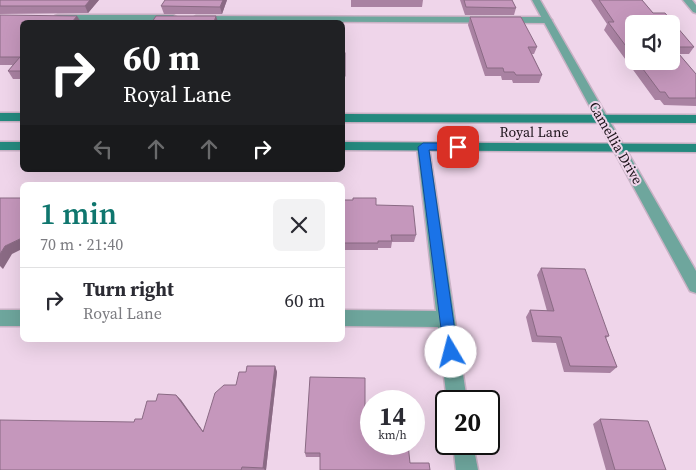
<!DOCTYPE html>
<html lang="en">
<head>
<meta charset="utf-8">
<style>
	:root { --surface:#fff; --page:#f2f2f3; --text:#2b2b33; --muted:#7c7c81; --line:#e1e1e2; --accent:#0f766e }
	body { margin:0; font-family:"Source Serif 4",serif; background:var(--page); color:var(--text); height:100vh; display:flex; flex-direction:column; font-size:19px; white-space:nowrap }
	* { box-sizing:border-box; margin:0 }
	p { font-size:16px; color:var(--muted) }
	.icon { flex:none; width:28px; height:28px; fill:none; stroke:currentColor; stroke-width:2; stroke-linecap:round; stroke-linejoin:round }
	.map { position:relative; flex:1; overflow:hidden }
	.details { position:absolute; left:20px; top:182px; width:325px; height:160px; display:flex; flex-direction:column; background:var(--surface); border-radius:8px; box-shadow:0 5px 20px #0002 }
	.details>* { flex:none }
	.banner { position:absolute; left:20px; top:20px; width:325px; height:152px; border-radius:8px; box-shadow:0 5px 20px #0002; background:#202124; color:#fff; overflow:hidden }
	.buttons { position:absolute; left:625px; top:15px; display:grid; gap:10px }
	.buttons a { display:grid; place-items:center; width:55px; height:55px; border-radius:8px; background:var(--surface); box-shadow:0 5px 20px #0002; font-size:25px }
	.speed { position:absolute; left:360px; top:390px; display:flex; gap:10px; font-size:25px; font-weight:700; text-align:center }
	.speed>* { display:grid; place-content:center; width:65px; height:65px; border-radius:50%; background:var(--surface); box-shadow:0 5px 20px #0002; line-height:1 }
	.speed small { font-size:12px; font-weight:400 }
	.speed .limit { border:2px solid #111; border-radius:8px; background:#fff; color:#111 }
	.pin { position:absolute; display:grid; place-items:center; width:42px; height:42px; color:#fff; margin:-21px; border-radius:10px; box-shadow:0 2px 8px #0006 }
	.me { position:absolute; width:55px; margin:-28px; rotate:352deg; stroke-linejoin:round; filter:drop-shadow(0 0 4px #0008) }
	.turn { display:flex; align-items:center; gap:18px; height:105px; padding:0 20px; font-size:22px }
	.turn .icon { width:65px; height:65px; stroke-width:2.5 }
	.turn b { display:block; font-size:35px; line-height:42px }
	.lanes { display:flex; align-items:center; height:48px; padding:0 20px; background:#0003; justify-content:center; gap:25px; direction:ltr }
	.lanes .off { opacity:.35 }
	.round { display:grid; place-items:center; flex:none; width:52px; height:52px; border-radius:8px; background:var(--page) }
	.headline { display:flex; align-items:center; justify-content:space-between; height:85px; padding:0 20px }
	h1 { font-size:30px; font-weight:600; line-height:38px; color:var(--accent) }
	ul { padding:0; list-style:none }
	li { display:flex; align-items:center; gap:15px; height:65px; padding:0 20px; border-top:1px solid var(--line) }
	li div { flex:1 }
	li b { display:block; font-size:19px }
	li em { font-style:normal }
	.map>svg:first-child { display:block }
	.lines { fill:none; stroke-linecap:round; stroke-linejoin:round }
	.lane-casing { stroke:#c9b2c5; stroke-width:3 }
	.street-casing { stroke:#c9b2c5; stroke-width:3 }
	.secondary-casing { stroke:#c9b2c5; stroke-width:3 }
	.lane { fill:#6ea69d; fill-rule:evenodd }
	.street { fill:#6ea69d; fill-rule:evenodd }
	.secondary { fill:#24897e; fill-rule:evenodd }
	.wall { fill:#a982a2; fill-rule:evenodd }
	.shaded-wall { fill:#8a6a84 }
	.building { fill:#c597bc; stroke:#8a6a84 }
	.route { fill:#1a73e8; stroke:#114b97 }
	.labels { text-anchor:middle; dominant-baseline:central; stroke-width:4; stroke-linejoin:round; paint-order:stroke }
	.street-label { font-size:14px; fill:#1c131a; stroke:#efd5ea }
</style>
</head>
<body>
<div class="map">
<svg width="696" height="470" viewBox="0 0 696 470">
	<rect width="100%" height="100%" fill="#efd5ea"/>
	<g class="lines">
		<g class="lane-casing">
			<g id="lane">
				<polygon points="683,0 692,0 696,5 696,13 693,12"/>
				<polygon points="58,15 173,15 178,18 173,21 55,20 55,16"/>
				<polygon points="196,16 547,17 552,20 547,23 193,21 191,19"/>
				<polygon points="423,143 429,147 467,401 447,401 438,327 342,326 342,310 436,311 417,147"/>
				<rect x="0" y="310" width="22" height="16"/>
				<polygon points="453,444 473,444 478,470 456,470"/>
			</g>
		</g>
		<g class="street-casing">
			<polygon id="street" points="532,0 540,0 696,271 696,293 690,291"/>
		</g>
		<g class="secondary-casing">
			<g id="secondary">
				<rect x="0" y="113" width="22" height="8"/>
				<polygon points="342,114 696,115 696,123 342,122"/>
				<rect x="0" y="142" width="22" height="8"/>
				<polygon points="342,142 696,144 696,152 342,150"/>
			</g>
		</g>
		<use href="#lane" class="lane"/>
		<use href="#street" class="street"/>
		<use href="#secondary" class="secondary"/>
	</g>
	<g class="wall">
		<polygon points="0,0 99,0 88,13 0,14"/>
		<polygon points="227,0 222,14 164,14 161,6"/>
		<polygon points="351,0 423,0 422,7 351,7"/>
		<polygon points="460,0 512,0 516,8 514,15 465,15"/>
		<path d="M591,0H642L653,13L694,47L689,54H679L696,74V106L664,105L660,100H655L604,30L607,24ZM634,24L671,61H634Z"/>
		<polygon points="0,15 22,22 22,79 13,79 8,71 13,65 0,65"/>
		<polygon points="470,17 537,47 534,54 532,54 542,75 539,83 513,83 512,80 502,80 501,76 485,76 468,25"/>
		<rect x="342" y="53" width="3" height="31"/>
		<polygon points="342,200 376,205 416,235 414,242 392,242 391,248 378,248 378,250 342,250"/>
		<polygon points="541,268 609,336 606,338 617,367 610,373 564,372 556,343 532,342 526,317 530,310 547,311 537,275"/>
		<polygon points="275,366 277,372 266,470 0,470 142,419 156,401 176,395 181,400 203,431 246,372"/>
		<polygon points="600,419 666,470 606,470 593,424"/>
		<polygon points="365,435 410,463 430,470 320,457 306,457 305,453"/>
	</g>
	<g class="shaded-wall">
		<polygon points="90,0 99,0 88,13 85,6"/>
		<polygon points="223,0 227,0 222,14 220,7"/>
		<polygon points="77,16 81,22 72,22"/>
		<polygon points="216,16 218,22 214,22"/>
		<polygon points="22,238 22,249 12,254 3,269 0,266 0,254 5,246"/>
		<polygon points="275,366 277,372 266,470 265,470 263,468"/>
		<polygon points="176,395 181,400 207,437 203,432"/>
	</g>
	<g class="building">
		<polygon points="0,0 90,0 85,6 0,6"/>
		<polygon points="165,0 223,0 220,7 161,6"/>
		<polygon points="464,0 512,0 516,8 466,7"/>
		<polygon points="599,0 642,0 653,13 665,13 694,47 673,47 696,74 696,98 669,98 665,92 660,92 637,61 671,61 671,24 634,24 634,57 608,22 614,22"/>
		<polygon points="0,15 77,16 72,22 22,22 22,71 8,71 20,57 0,57"/>
		<polygon points="156,16 216,16 214,22 152,22"/>
		<polygon points="470,17 521,17 537,47 528,47 542,75 516,75 514,72 504,72 503,68 487,68"/>
		<rect x="342" y="53" width="3" height="23"/>
		<polygon points="0,198 22,198 22,238 5,246 0,254"/>
		<polygon points="353,198 376,198 376,205 413,206 416,235 391,235 392,241 378,241 378,243 342,243 342,200 353,200"/>
		<polygon points="541,268 585,269 609,336 605,336 617,367 570,366 561,337 537,336 530,310 554,311"/>
		<polygon points="247,366 275,366 263,468 242,467 241,470 0,470 0,420 134,422 135,419 142,419 147,401 156,401 158,394 176,395 203,432 215,393 224,385 236,385 239,372 246,372"/>
		<polygon points="310,377 365,378 365,435 371,435 371,444 408,444 410,463 429,463 430,470 320,470 320,453 305,453"/>
		<polygon points="600,419 648,421 666,470 615,470"/>
	</g>
	<polygon class="route" points="423,143 458,143 463,147 458,150 429,150 458,352 456,356 451,358 446,356 444,352 418,147"/>
	<g class="labels">
		<g class="street-label">
			<text x="534" y="132">Royal Lane</text>
			<text transform="translate(616 143) rotate(60)">Camellia Drive</text>
		</g>
	</g>
</svg>
<div class="buttons">
<a><svg class="icon" aria-label="sound" viewBox="0 0 24 24"><path d="M4 9h4l5-4v14l-5-4H4zM17 9q2 3 0 6"/></svg></a>
</div>
<div class="speed"><div>14<small>km/h</small></div><div class="limit">20</div></div>
<div class="pin" style="left:458px;top:147px;background:#d93025"><svg class="icon" aria-label="arrive" viewBox="0 0 24 24"><path d="M6 21V4h12l-3 4 3 4H6"/></svg></div>
<svg class="me" style="left:451px;top:352px" viewBox="-20 -20 40 40"><circle r="19" fill="#fff"/><path d="M0-13L10 11 0 6-10 11z" fill="#1a73e8"/></svg>
<div class="banner">
<div class="turn"><svg class="icon" aria-label="right" viewBox="0 0 24 24"><path d="M7 20v-9h11M14 6l5 5-5 5"/></svg><div><b>60 m</b>Royal Lane</div></div>
<div class="lanes"><svg class="icon off" aria-label="left" viewBox="0 0 24 24"><path d="M17 20v-9H6M10 6l-5 5 5 5"/></svg><svg class="icon off" aria-label="ahead" viewBox="0 0 24 24"><path d="M12 20V5M6 11l6-6 6 6"/></svg><svg class="icon off" aria-label="ahead" viewBox="0 0 24 24"><path d="M12 20V5M6 11l6-6 6 6"/></svg><svg class="icon" aria-label="right" viewBox="0 0 24 24"><path d="M7 20v-9h11M14 6l5 5-5 5"/></svg></div>
</div>
<section class="details">
<div class="headline"><div><h1>1 min</h1><p>70 m · 21:40</p></div><a class="round"><svg class="icon" aria-label="close" viewBox="0 0 24 24"><path d="M6 6l12 12M18 6L6 18"/></svg></a></div>
<ul>
<li><svg class="icon" aria-label="right" viewBox="0 0 24 24"><path d="M7 20v-9h11M14 6l5 5-5 5"/></svg><div><b>Turn right</b><p>Royal Lane</p></div><em>60 m</em></li>
</ul>
</section>
</div>
</body>
</html>
